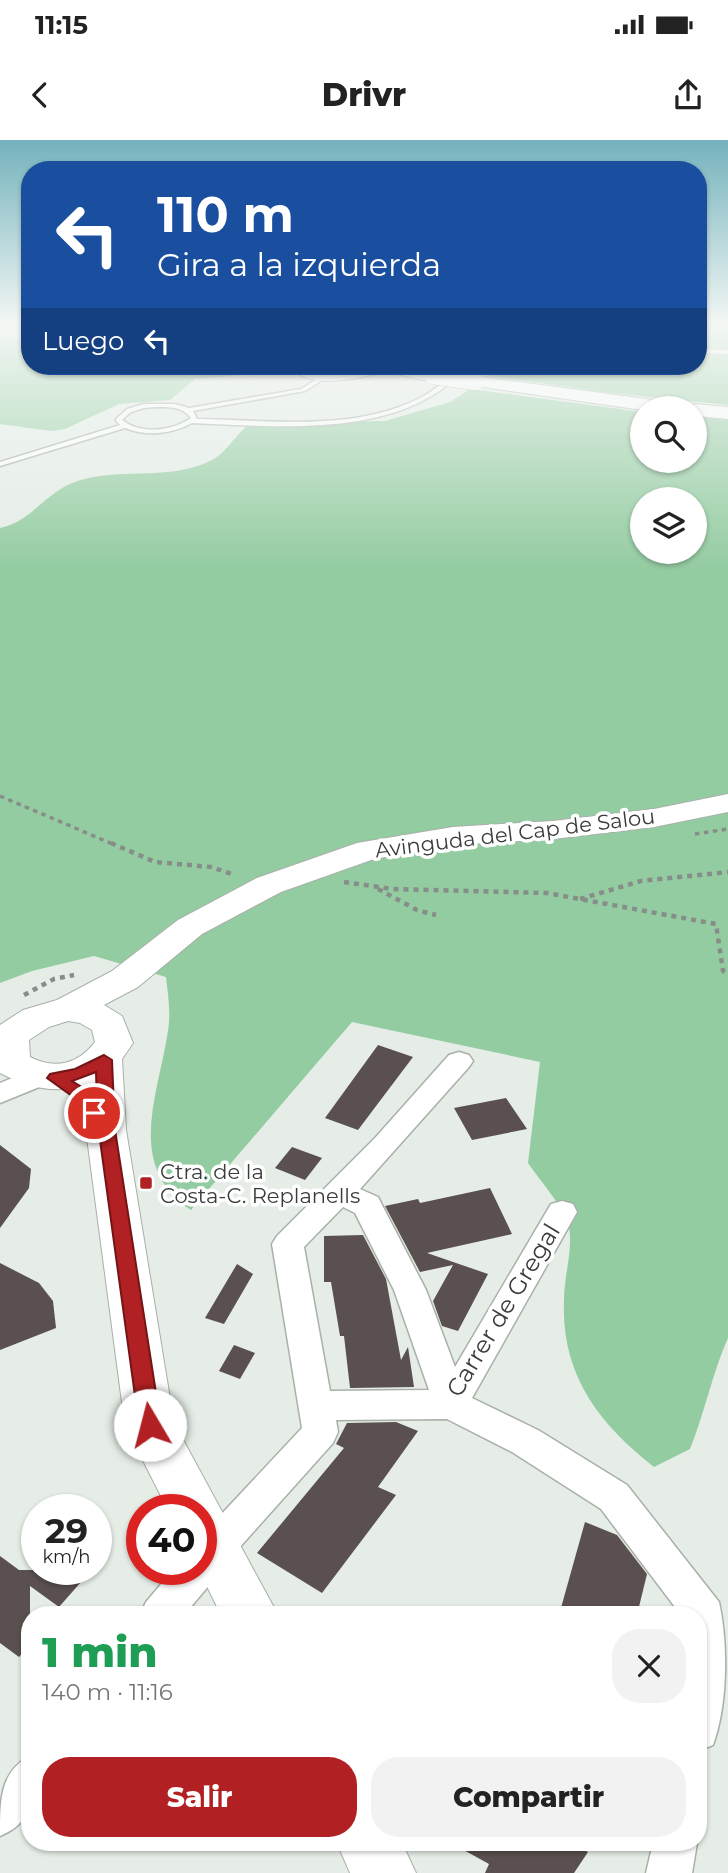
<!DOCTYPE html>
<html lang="es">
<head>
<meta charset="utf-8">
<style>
	:root { --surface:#fff; --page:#f2f2f2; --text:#222; --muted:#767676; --accent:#b12022 }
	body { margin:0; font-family:Montserrat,sans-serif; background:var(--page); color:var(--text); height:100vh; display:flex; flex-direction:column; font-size:26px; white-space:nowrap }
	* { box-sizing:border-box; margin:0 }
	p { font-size:23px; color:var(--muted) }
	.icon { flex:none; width:38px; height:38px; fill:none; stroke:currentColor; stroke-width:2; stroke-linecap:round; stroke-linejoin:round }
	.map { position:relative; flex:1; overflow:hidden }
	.side { position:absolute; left:21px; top:1466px; width:686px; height:245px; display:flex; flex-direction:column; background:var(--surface); border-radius:28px; box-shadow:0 2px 5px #0004 }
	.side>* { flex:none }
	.top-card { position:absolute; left:21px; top:21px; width:686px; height:214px; border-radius:28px; box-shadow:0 2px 5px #0004; background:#1a4fa0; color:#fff; overflow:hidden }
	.buttons { position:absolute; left:630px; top:256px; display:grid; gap:14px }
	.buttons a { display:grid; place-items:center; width:77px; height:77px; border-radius:50%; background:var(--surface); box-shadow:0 2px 5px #0004; font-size:35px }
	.speed { position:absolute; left:21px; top:1354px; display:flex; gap:14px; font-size:35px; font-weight:700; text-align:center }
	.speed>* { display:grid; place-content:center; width:91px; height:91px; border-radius:50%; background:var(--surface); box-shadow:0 2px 5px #0004; line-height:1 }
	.speed small { font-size:18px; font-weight:400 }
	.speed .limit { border:10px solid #d22; background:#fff; color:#111 }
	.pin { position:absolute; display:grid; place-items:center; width:60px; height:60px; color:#fff; margin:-30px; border:4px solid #fff; border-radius:50%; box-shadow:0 2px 7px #0007 }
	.me { position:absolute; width:77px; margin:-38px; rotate:352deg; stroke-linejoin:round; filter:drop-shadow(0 0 5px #0008) }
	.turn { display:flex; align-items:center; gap:24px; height:147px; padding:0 21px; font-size:32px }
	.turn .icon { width:91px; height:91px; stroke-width:2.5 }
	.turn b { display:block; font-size:49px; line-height:60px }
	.then { display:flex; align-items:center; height:66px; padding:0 21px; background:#0003; gap:14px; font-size:26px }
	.round { display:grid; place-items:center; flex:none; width:74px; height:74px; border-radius:28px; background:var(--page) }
	.head { display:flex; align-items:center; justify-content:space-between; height:119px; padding:0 21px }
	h1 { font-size:42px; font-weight:800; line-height:52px; color:#1e9e55 }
	.button { display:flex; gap:14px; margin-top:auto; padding:14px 21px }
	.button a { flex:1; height:80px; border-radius:28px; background:var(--accent); color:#fff; font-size:28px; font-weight:800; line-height:80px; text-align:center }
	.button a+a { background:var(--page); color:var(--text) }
	.status { display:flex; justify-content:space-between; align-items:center; height:49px; padding:0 35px; background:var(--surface); direction:ltr }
	.status svg { height:19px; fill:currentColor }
	header { display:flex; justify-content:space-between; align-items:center; height:91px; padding:0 21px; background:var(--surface); font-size:32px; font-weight:800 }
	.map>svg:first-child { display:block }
	.green { fill:#94cca2; fill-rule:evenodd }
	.building { fill:#59504f }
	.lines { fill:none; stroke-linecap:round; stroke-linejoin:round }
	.lane-casing { stroke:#a8b0a9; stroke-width:3 }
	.street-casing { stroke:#a8b0a9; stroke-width:3 }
	.secondary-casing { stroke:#a8b0a9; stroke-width:2 }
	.path-far1 { stroke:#878d88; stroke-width:3.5; stroke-dasharray:4.5 4.5; stroke-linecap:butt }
	.path { stroke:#878d88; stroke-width:4.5; stroke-dasharray:5 5; stroke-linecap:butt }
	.lane { fill:#fff; fill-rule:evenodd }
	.street { fill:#fff; fill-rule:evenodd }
	.secondary { fill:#fff; fill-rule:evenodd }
	.secondary-bridge-casing { stroke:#a8b0a9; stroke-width:19; stroke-linecap:butt }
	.secondary-bridge { stroke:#fff; stroke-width:18 }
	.route { fill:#b12022; stroke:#731516; stroke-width:2; fill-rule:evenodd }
	.poi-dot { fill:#b12022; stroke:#fff; stroke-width:2.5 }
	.labels { text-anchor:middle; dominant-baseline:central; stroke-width:7; stroke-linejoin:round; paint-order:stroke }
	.street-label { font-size:21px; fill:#393c3a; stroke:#fff }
	.poi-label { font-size:21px; fill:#393c3a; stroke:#fff; text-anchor:start }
	.near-street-label { font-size:24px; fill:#393c3a; stroke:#fff }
</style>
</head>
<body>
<div class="status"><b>11:15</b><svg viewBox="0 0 49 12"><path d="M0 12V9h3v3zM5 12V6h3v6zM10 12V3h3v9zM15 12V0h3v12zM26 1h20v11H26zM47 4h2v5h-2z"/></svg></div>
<header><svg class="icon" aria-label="back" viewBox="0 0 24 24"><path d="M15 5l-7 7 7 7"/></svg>Drivr<svg class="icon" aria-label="share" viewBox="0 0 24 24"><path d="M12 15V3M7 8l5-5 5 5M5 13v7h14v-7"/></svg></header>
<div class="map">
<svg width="728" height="1733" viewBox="0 0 728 1733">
	<rect width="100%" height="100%" fill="#e5ede6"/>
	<g class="green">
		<polygon points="698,185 728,185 728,265 611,253 419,226 698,226"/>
		<polygon points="0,198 30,200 30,226 260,226 263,229 252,234 195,239 170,260 119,264 65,289 51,291 0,284"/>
		<path d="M470,249L642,272V320H695V277L728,280V1198C712,1234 705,1272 690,1309L654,1327C599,1284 561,1235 564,1161C564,1135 573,1112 569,1086C566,1070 538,1038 528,1023L540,922L352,882L191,1070C124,1026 159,953 168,891C171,873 168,855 166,837L94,816L32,831L0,843V388C32,381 43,355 72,343C115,326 167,342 210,321C226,314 235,295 249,284L385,281L450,262ZM642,359H695V411H642Z"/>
	</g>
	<g class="building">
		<polygon points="378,905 413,917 358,990 325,978"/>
		<polygon points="506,958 527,989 472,1000 454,968"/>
		<polygon points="0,1005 31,1029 29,1048 0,1088"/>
		<polygon points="292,1007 322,1018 305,1040 275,1028"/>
		<polygon points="490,1048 512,1094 427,1113 488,1134 458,1191 442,1186 433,1161 453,1125 420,1132 385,1066 418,1059 420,1063"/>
		<polygon points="363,1095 386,1139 401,1220 408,1207 414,1247 350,1248 344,1196 340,1196 331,1142 324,1142 324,1096"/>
		<polygon points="0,1123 39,1143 53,1161 56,1188 0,1210"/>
		<polygon points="237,1124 253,1134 224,1184 205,1178"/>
		<polygon points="234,1205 255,1213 240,1239 219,1231"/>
		<polygon points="396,1282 418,1291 378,1347 396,1355 322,1453 257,1413 344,1308 336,1304 347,1283"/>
		<polygon points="585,1382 617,1395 647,1434 637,1475 559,1475"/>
		<polygon points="0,1416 19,1430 62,1430 81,1442 59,1467 30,1446 30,1505 19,1517 0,1503"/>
		<polygon points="451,1703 572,1703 588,1712 574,1733 485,1733 489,1724"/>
	</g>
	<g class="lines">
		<g class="lane-casing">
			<g id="lane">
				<polygon points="698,209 728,210 728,214 698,213"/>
				<path d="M463,226H469C456,238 442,251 426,259C361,295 265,286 192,283C172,294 147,297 125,288L0,326V322L120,285L116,281V279L127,269L144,264H175L189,268L301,249L327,233L329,236L305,251L193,271L197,279C270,280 353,292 420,258C436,250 449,237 463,226ZM144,268C159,267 181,264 191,278C172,291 141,295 122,280L131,272Z"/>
			</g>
		</g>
		<g class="street-casing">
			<g id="street">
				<path d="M459,912L469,915L473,921L469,927L360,1049L378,1057L382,1065L426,1150L455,1227L551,1064L562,1061L573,1064L577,1072L472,1258L538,1290L627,1345L719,1462C728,1503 728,1564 713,1605L698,1611V1475H681L601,1369L512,1312L447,1279L336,1280L338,1292L333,1303L222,1427L216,1430L211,1443L184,1475H140L146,1462L173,1430H201V1396L302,1288L272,1104L277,1096L375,998L449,915ZM343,1067L355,1073L394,1150L429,1250L330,1251L304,1107Z"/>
				<polygon points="39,927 49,929 53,936 49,943 0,963 0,943"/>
				<path d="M30,1616C30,1652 39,1680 0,1696C0,1659 0,1632 30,1616Z"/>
				<polygon points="653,1703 697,1703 692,1733 646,1733"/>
			</g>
		</g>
		<g class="secondary-casing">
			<g id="secondary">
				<polygon points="0,186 30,189 30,199 0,196"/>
				<path d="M289,226L341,231L371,226H407L439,231L442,235C429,249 400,230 384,233C357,237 312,252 289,226Z"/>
				<polygon points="475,236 669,262 678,268 642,270 469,245 466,241"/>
				<polygon points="695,264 728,267 728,279 695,276 695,268 687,268"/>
				<path d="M728,654V672L654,687L553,699L453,705L374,719L281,752L202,794L138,847L104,865L122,876L133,903L122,919L126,990L174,1283L278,1475H221L199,1430H201V1370H168L125,1285L86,990L85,945C55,954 28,948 0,933V885L23,870L57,860L112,831L178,780L257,738L357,703L453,687L553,681L654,669ZM68,881L80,883L92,890L95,902C78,924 55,930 30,917L29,900L49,887Z"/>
				<polygon points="337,1703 402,1703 416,1733 350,1733"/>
			</g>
		</g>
		<g class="path-far1">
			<polyline points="0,656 115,705"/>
			<polyline points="695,694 728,689"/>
		</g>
		<g class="path">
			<polyline points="111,703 155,722 211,727 235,735"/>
			<polyline points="344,742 393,749 547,753 716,784 723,831 728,835"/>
			<polyline points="378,749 417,770 436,775"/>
			<polyline points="580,759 641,741 728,732"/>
			<polyline points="24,855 54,839 74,835"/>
		</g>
		<use href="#lane" class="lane"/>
		<use href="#street" class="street"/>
		<use href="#secondary" class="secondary"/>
		<g class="secondary-bridge-casing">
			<polyline id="secondary-bridge" points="433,235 475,241"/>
		</g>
		<use href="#secondary-bridge" class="secondary-bridge"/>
	</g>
	<linearGradient id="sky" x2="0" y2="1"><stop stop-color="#74b2bd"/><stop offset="0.43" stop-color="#f3f7f4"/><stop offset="1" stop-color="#f3f7f4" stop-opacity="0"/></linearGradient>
	<rect width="728" height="428" fill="url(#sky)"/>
	<path class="route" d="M104,915L112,920L115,990L161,1285L157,1291L150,1294L142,1291L139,1285L97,978L88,977L76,959L47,938L50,934L75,929ZM96,932L97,964L88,951L72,941Z"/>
	<rect class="poi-dot" x="139" y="1036" width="14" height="14" rx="3.5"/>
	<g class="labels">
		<g class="street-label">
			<text transform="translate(515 693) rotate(-7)">Avinguda del Cap de Salou</text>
		</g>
		<g class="poi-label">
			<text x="160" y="1031">Ctra. de la<tspan x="160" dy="24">Costa-C. Replanells</tspan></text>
		</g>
		<g class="near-street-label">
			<text transform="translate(503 1170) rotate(-59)">Carrer de Gregal</text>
		</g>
	</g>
</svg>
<div class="buttons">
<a><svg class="icon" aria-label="search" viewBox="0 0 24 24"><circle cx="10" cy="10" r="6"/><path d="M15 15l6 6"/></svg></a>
<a><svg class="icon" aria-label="layers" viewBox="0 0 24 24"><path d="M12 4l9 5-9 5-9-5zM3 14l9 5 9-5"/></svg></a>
</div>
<div class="speed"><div>29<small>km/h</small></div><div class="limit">40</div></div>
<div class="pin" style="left:94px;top:973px;background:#d93025"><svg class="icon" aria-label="arrive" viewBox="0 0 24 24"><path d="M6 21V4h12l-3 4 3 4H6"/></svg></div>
<svg class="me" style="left:150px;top:1285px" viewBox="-20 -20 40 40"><circle r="19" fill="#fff"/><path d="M0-13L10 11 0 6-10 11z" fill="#b12022"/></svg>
<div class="top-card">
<div class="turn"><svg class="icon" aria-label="left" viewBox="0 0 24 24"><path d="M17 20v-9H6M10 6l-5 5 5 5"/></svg><div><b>110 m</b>Gira a la izquierda</div></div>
<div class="then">Luego<svg class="icon" aria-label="left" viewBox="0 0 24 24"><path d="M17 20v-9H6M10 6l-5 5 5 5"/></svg></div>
</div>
<section class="side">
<div class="head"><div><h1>1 min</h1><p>140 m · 11:16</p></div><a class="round"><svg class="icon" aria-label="close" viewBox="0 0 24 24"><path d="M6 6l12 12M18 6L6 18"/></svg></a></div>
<div class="button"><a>Salir</a><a>Compartir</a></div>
</section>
</div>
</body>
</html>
